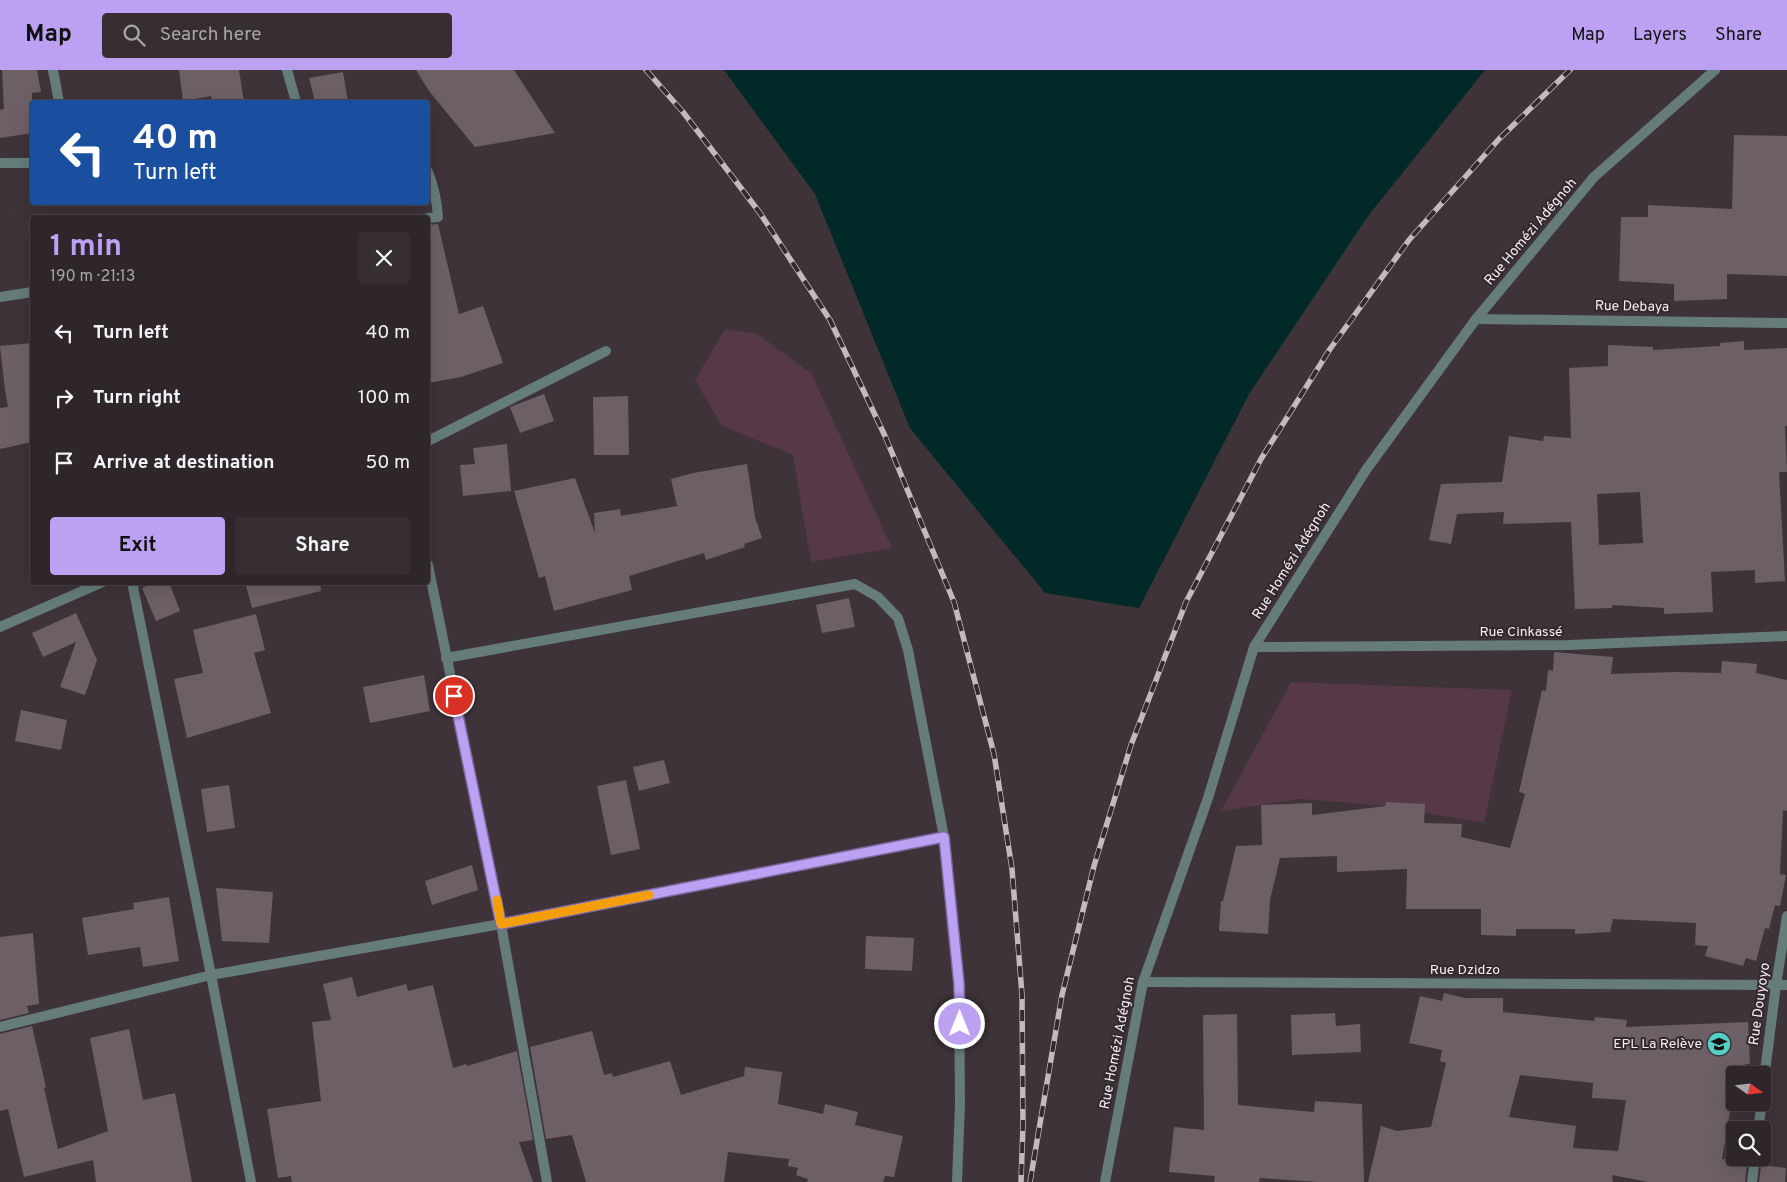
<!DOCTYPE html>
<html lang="en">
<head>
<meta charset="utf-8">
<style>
	:root { --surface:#2e262a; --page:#362e32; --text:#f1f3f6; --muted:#a7a5a8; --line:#494347; --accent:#bca0f2 }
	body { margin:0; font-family:Overpass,sans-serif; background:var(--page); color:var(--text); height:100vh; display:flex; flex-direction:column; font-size:19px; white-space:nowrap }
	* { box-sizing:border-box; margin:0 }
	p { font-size:16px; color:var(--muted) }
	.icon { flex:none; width:28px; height:28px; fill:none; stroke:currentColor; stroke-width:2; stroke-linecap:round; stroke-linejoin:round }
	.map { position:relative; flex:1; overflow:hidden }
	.side { position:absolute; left:30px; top:145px; width:400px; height:370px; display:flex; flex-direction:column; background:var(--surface); border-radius:5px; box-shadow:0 5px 20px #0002,0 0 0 1px var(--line) }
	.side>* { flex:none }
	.guide { position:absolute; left:30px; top:30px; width:400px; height:105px; border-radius:5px; box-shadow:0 5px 20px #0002,0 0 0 1px var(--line); background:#1a4fa0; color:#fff; overflow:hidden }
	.needle { width:32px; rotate:105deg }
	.fabs { position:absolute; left:1726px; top:996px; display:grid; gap:10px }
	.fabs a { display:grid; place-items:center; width:45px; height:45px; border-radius:5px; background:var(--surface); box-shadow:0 5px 20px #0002,0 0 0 1px var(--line); font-size:25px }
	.pin { position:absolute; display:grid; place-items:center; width:42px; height:42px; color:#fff; margin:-21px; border:2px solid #fff; border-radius:50%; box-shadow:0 1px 5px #0007 }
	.me { position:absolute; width:55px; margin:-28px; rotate:0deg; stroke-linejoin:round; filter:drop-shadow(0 0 4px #0008) }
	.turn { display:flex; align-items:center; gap:18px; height:105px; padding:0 20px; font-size:22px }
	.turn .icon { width:65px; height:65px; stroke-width:2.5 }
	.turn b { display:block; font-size:35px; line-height:42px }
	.round { display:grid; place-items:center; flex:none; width:52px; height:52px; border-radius:5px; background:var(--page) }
	.headline { display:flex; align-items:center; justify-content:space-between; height:85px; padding:0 20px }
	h1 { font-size:30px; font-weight:700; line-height:38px; color:var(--accent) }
	.cta { display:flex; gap:10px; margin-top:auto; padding:10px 20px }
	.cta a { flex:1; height:58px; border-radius:5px; background:var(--accent); color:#111; font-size:20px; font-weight:700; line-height:58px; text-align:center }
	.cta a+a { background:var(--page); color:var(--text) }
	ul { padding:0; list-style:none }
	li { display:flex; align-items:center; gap:15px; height:65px; padding:0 20px }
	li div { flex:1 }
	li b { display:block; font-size:19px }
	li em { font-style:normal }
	header { display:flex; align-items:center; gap:30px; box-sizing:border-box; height:70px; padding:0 25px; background:var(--accent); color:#111 }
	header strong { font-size:24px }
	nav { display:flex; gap:28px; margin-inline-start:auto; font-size:18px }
	.search { width:350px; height:45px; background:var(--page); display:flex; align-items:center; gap:12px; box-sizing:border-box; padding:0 18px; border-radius:5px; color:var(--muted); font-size:19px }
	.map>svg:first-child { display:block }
	.green { fill:#563847 }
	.water { fill:#002927 }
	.building { fill:#6c6066; fill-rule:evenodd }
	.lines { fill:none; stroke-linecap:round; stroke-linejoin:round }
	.street { stroke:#667c7a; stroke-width:10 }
	.rail-casing { stroke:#c2babf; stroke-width:5.5 }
	.rail { stroke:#33292e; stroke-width:4; stroke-dasharray:11; stroke-linecap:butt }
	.route-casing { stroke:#7a689d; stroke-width:12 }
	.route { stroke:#bca0f2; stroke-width:9 }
	.slow { stroke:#f59e0b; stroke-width:9 }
	.labels { text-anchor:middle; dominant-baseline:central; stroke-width:4; stroke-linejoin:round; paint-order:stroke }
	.street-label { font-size:14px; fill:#f5eef2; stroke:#33292e }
	.poi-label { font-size:14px; fill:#f5eef2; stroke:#33292e; text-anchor:end }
</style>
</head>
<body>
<header>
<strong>Map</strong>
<div class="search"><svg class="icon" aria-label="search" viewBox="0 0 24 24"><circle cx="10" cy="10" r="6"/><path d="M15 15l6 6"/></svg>Search here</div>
<nav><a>Map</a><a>Layers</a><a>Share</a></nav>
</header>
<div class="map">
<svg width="1787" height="1112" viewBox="0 0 1787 1112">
	<rect width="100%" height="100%" fill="#3d3338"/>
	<g class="green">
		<polygon points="725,259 757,264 811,303 892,478 811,492 793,385 722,356 695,310"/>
		<polygon points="1291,612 1512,620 1484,753 1385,736 1300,729 1221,741"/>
	</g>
	<polygon class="water" points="724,0 1485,0 1368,146 1249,324 1139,538 1045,523 910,358 815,124"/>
	<g class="building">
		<polygon points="2,0 37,0 41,22 32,23 32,63 0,68 0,40 4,39"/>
		<polygon points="179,0 239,0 244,32 212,32 211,26 183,31"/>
		<polygon points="416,0 514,0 555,63 475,77 429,21"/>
		<polygon points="343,2 348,32 315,32 309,8"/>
		<polygon points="1734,65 1787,66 1787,206 1727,204 1727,229 1674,231 1674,214 1619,211 1621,147 1648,147 1648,135 1732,139"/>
		<polygon points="438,154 459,244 483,236 503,293 461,307 428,313 428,155"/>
		<path d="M1744,271V280L1787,278V356H1785L1787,402H1779L1785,511L1755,513V500L1711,502L1713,542L1664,544V538L1612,535V538L1575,539L1571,452L1503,454L1504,442L1457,444L1451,474L1429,470L1441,414L1502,412L1509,366L1543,371L1544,366L1571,368L1569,298L1608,296V275L1653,277V280L1720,276V273ZM1640,422L1643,473L1599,475L1597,424Z"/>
		<polygon points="32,273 32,372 0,379 0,338 8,337 5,320 0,276"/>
		<polygon points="544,324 554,351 520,363 510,337"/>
		<polygon points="628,326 629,385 594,385 593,327"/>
		<polygon points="507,374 511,421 463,426 460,395 475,394 473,378"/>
		<polygon points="747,394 755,447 762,468 744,474 745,477 706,490 704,483 629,506 632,520 554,541 545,506 539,508 514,421 575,408 595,463 594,443 620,439 621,446 677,436 671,409 693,403"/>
		<polygon points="156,512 169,512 180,541 156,551 142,518"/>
		<polygon points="245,512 320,512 321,521 252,538"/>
		<polygon points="849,528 855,557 822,563 816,535"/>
		<polygon points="76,543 97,590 85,625 60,617 76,572 43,587 32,563"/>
		<polygon points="256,544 265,580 254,583 271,643 187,668 174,609 203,603 193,560"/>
		<polygon points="1554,582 1613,587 1611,604 1675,602 1721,603 1722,591 1757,594 1756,603 1787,610 1787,741 1783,740 1780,804 1786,805 1780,836 1775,835 1769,859 1765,858 1756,891 1746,888 1743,896 1705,886 1708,876 1695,875 1696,853 1613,849 1610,862 1575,864 1575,859 1516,859 1516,866 1481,865 1481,839 1406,839 1407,799 1337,802 1337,786 1280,788 1270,830 1268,864 1219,861 1221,831 1223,831 1236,776 1262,775 1261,735 1312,733 1312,745 1386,736 1386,732 1425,734 1424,753 1462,754 1461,767 1510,778 1525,724 1519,722 1542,620 1546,621 1548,600 1553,601"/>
		<polygon points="424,605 430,641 370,653 363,617"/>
		<polygon points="21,640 67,650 61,680 15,671"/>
		<polygon points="664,690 670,713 639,721 633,697"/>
		<polygon points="626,710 640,779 611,785 597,716"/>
		<polygon points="229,715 235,758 207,762 201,719"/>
		<polygon points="472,795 478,820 432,835 425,811"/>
		<polygon points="216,818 273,822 269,873 222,871"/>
		<polygon points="169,827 179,891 143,897 140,877 88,885 82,848 134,839 133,833"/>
		<polygon points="33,863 39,934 27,936 29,943 0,950 0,867"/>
		<polygon points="866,866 914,868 912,901 865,899"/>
		<polygon points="352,907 357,927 406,914 408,921 433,915 453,998 466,994 467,996 517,981 533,1070 519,1072 533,1112 292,1112 291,1106 278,1108 267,1039 321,1031 312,952 331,950 323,914"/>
		<path d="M1444,923L1465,928H1503V942L1594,951L1595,947L1627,950L1626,957L1748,952L1750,994H1745L1746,1005H1735V1024H1733L1722,1089L1747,1093L1745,1112H1648L1612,1105L1613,1112H1368L1381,1056L1397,1061L1431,1057L1446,993L1440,991L1442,980L1409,973L1420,926L1442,931ZM1520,1005L1593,1013L1592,1028L1626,1030L1618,1081L1573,1078L1576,1056L1509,1047Z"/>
		<polygon points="1335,943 1336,956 1360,954 1361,982 1292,985 1291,945"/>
		<polygon points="1237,944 1238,1035 1314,1042 1315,1031 1362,1034 1364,1112 1319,1112 1260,1108 1259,1112 1214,1112 1215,1106 1169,1102 1174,1057 1204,1060 1203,945"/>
		<polygon points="32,956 46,1017 44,1018 58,1079 108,1061 90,968 129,959 143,1030 175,1023 192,1112 96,1112 93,1090 24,1107 8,1039 0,1041 0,964"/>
		<polygon points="592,961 604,1005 612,1003 613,1007 670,991 681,1025 744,1006 745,997 782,1002 778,1034 823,1044 825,1034 858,1042 855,1055 903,1066 894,1107 885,1106 883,1112 807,1112 808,1109 796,1105 798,1098 788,1096 789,1089 728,1082 724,1112 586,1112 572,1065 546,1069 530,977"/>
		<polygon points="1761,1095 1786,1098 1785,1112 1759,1112"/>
	</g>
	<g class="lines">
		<g class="street">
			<polyline points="53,0 59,32"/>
			<polyline points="287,0 296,32"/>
			<polyline points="0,93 32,93"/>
			<path d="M428,102C434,117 437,131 438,147L428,148"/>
			<polyline points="0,227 32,222"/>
			<polyline points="1476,249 1787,253"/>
			<polyline points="428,371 606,281"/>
			<polyline points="428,495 501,854 547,1112"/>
			<polyline points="132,512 211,905 251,1112"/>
			<polyline points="0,557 103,512"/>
			<polyline points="1254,577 1569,575 1787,566"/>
			<polyline points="446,588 855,514 878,527 898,548 908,580 944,767 959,914 960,1034 957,1112"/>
			<polyline points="1143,912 1787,915"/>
			<polyline points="0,957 211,905 501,854 944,767"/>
			<polyline points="1762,1025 1776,915 1787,846"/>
			<polyline points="1758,1060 1762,1032"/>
			<polyline points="1105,1112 1143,912 1208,728 1254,577 1366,400 1476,249 1594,107 1715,0"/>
			<polyline points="1752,1112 1755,1088"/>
		</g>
		<g class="rail-casing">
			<g id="rail">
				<polyline points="646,0 683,42 760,143 830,250 885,366 954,532 994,684 1012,799 1022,925 1023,1055 1021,1112"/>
				<polyline points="1030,1112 1062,925 1094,796 1131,675 1186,532 1261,389 1330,279 1409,170 1499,69 1570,0"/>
			</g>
		</g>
		<use href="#rail" class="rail"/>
	</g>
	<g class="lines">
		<g class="route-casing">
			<polyline id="route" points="454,626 501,854 944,767 959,914 960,954"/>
		</g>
		<use href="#route" class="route"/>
		<polyline class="slow" points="497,830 501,854 649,825"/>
	</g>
	<defs>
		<g id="school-disc" transform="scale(1.25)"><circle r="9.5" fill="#55cec5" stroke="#33292e"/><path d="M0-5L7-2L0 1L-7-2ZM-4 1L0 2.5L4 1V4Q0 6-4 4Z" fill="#111"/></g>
	</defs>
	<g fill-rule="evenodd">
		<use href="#school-disc" x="1719" y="974"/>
	</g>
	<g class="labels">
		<g class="street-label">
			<text transform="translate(1531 162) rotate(-50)">Rue Homézi Adégnoh</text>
			<text transform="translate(1632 237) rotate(1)">Rue Debaya</text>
			<text transform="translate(1292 491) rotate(-58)">Rue Homézi Adégnoh</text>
			<text x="1521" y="562">Rue Cinkassé</text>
			<text x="1465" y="900">Rue Dzidzo</text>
			<text transform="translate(1760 934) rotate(-82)">Rue Douyoyo</text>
			<text transform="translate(1118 973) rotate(-79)">Rue Homézi Adégnoh</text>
		</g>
		<g class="poi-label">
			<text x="1702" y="974">EPL La Relève</text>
		</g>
	</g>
</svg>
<div class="fabs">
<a><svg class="needle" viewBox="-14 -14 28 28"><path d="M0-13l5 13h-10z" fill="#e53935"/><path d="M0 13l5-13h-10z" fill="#a7a5a8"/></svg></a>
<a><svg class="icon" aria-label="search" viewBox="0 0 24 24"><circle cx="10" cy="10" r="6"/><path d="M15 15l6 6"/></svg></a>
</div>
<div class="pin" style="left:454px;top:626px;background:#d93025"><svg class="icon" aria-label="arrive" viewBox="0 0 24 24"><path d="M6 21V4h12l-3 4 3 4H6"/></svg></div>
<svg class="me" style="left:960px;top:954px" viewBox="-20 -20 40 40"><circle r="17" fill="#bca0f2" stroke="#fff" stroke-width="3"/><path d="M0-11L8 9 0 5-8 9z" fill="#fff"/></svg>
<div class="guide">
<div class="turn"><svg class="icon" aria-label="left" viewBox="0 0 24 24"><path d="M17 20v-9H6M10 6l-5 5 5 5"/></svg><div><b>40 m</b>Turn left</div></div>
</div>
<section class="side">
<div class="headline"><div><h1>1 min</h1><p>190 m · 21:13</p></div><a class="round"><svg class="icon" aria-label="close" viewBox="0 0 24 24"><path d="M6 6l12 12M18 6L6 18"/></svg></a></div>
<ul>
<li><svg class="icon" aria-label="left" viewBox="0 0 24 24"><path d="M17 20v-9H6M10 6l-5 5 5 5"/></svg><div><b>Turn left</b></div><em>40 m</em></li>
<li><svg class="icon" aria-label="right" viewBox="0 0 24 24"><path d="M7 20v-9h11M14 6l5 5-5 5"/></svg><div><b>Turn right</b></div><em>100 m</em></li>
<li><svg class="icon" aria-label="arrive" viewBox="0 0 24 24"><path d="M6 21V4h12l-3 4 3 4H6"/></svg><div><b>Arrive at destination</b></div><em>50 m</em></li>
</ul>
<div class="cta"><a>Exit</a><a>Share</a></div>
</section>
</div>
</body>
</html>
